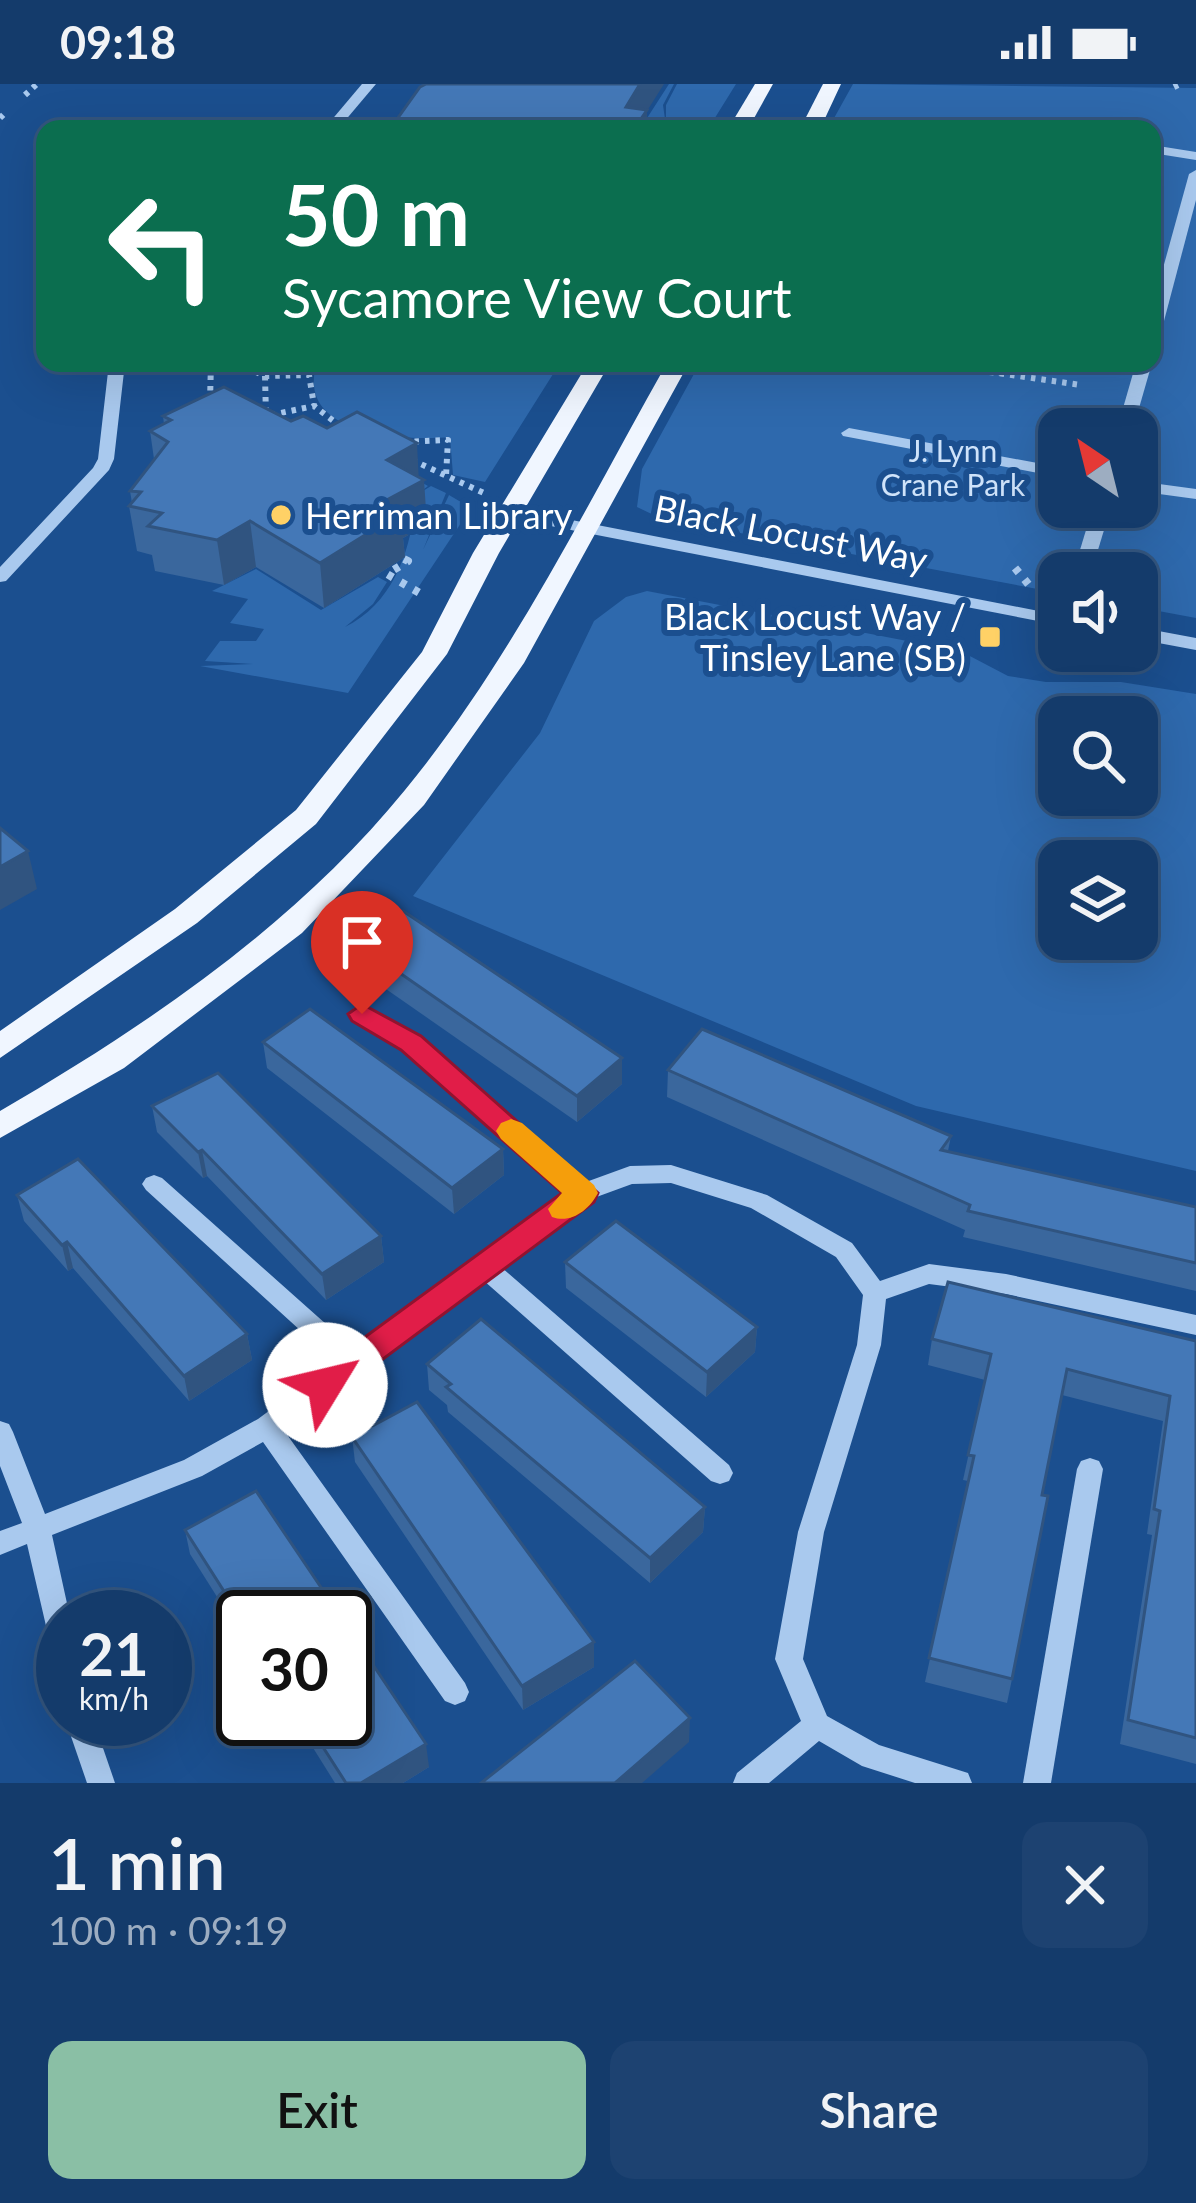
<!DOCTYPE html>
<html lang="en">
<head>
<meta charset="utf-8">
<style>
	:root { --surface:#143b6b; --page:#1d4271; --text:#f1f3f6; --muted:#9dadc1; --line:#33557e; --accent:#8abfa5 }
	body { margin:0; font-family:Lato,sans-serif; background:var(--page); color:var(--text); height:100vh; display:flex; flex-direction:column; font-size:45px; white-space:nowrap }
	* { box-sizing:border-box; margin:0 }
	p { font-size:39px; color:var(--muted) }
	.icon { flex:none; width:66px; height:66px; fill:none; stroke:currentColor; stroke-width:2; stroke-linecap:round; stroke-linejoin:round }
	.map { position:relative; height:1699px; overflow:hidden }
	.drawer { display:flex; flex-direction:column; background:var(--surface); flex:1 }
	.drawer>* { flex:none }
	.top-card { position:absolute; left:36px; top:36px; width:1125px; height:252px; border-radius:24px; box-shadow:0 12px 48px #0002,0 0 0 3px var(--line); background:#0b6e4f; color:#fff; overflow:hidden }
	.needle { width:78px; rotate:325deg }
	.controls { position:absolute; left:1038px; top:324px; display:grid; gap:24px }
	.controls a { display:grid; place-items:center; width:120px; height:120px; border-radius:24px; background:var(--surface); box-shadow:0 12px 48px #0002,0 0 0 3px var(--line); font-size:60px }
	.speed { position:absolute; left:36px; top:1506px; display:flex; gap:24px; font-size:60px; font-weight:700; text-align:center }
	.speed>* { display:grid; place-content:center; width:156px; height:156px; border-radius:50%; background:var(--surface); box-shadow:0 12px 48px #0002,0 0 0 3px var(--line); line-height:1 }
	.speed small { font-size:30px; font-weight:400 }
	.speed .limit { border:6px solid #111; border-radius:18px; background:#fff; color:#111 }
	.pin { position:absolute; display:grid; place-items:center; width:102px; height:102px; color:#fff; margin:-123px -51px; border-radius:50% 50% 50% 0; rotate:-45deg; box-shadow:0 0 12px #0007 }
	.pin .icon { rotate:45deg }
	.me { position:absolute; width:132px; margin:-66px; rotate:54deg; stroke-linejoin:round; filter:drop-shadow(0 0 9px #0008) }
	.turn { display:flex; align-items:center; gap:42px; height:252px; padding:0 48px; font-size:54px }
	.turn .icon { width:156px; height:156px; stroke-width:2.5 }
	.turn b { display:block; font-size:84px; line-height:102px }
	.round { display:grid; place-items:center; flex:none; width:126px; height:126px; border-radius:24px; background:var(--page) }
	.headline { display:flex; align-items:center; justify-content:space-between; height:204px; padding:0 48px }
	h1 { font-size:72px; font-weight:600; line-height:90px }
	.primary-button { display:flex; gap:24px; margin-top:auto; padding:24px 48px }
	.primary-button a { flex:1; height:138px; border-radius:24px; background:var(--accent); color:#111; font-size:48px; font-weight:600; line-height:138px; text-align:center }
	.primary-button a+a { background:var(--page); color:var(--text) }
	.status { display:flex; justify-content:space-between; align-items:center; height:84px; padding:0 60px; background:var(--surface); direction:ltr }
	.status svg { height:33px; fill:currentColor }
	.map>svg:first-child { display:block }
	.green { fill:#2e69ad; fill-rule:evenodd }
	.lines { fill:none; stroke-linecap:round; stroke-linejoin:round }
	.path-far1 { stroke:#a9c9ee; stroke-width:6; stroke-dasharray:4.5 6; stroke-linecap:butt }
	.path { stroke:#a9c9ee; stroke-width:8; stroke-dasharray:6 9; stroke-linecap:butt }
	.minor { fill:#a9c9ee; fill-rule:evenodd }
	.major { fill:#f0f6ff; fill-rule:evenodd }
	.wall { fill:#3a679d }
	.shaded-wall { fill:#305480 }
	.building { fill:#4478b7; stroke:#305480; stroke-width:3 }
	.route { fill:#e11d48; stroke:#92132f; stroke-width:3 }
	.slow { fill:#f59e0b }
	.poi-dot { fill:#ffd166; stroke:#1b4f8f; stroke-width:4.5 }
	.labels { text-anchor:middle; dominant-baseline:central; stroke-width:12; stroke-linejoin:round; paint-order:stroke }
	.far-park-label { font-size:30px; fill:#cfe3fa; stroke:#1b4f8f }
	.poi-label { font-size:36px; fill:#fff; stroke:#1b4f8f; text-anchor:start }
	.street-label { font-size:36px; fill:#fff; stroke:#1b4f8f }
</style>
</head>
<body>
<div class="status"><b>09:18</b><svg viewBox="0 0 49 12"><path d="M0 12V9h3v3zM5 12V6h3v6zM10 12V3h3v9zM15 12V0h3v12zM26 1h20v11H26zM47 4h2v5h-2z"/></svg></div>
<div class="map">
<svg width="1196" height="1699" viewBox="0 0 1196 1699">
	<rect width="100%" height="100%" fill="#1b4f8f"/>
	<g class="green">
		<polygon points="669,0 674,0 663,21 666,42 666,21 677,0 736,0 708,45 640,45"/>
		<path d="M853,0L1196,4V534L1137,523V489H1059V509L660,434L637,423L642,385L700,279H1152V45H828ZM1059,345H1137V423H1059Z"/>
		<path d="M339,279H560L485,398L453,391L450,353C408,357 301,353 315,286L332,287Z"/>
		<path d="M344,355L428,402L415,412L431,402L446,409L423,466L449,411L471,424L348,609L200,582L253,580L205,577L220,557H273H256L264,545L230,539L248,515L212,507L256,485L321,526L378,493L387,498L373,520L345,543C392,520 410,469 415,421Z"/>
		<path d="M647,507L928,561L966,570L1008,592L1046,598H1121L1196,610V1087L916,1022L413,812L540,649L594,537L626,513ZM1059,633H1137V711H1059ZM1059,777H1137V855H1059Z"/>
	</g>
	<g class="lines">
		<g class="path-far1">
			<polyline points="1174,3 1180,0"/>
			<polyline points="25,11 37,0"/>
			<polyline points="0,34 5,29"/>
			<polyline points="236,279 265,292 309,291 314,321"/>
			<polyline points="794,279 825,285 827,279"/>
			<polyline points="927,279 1081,301"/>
			<polyline points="998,291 1002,279"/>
			<polyline points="265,292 266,332"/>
			<polyline points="210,317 211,279"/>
			<polyline points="271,331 314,322 344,345"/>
			<polyline points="404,358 448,356 446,392"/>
			<polyline points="412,376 486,410"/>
		</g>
		<g class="path">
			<polyline points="404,475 408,477 387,490 423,511"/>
			<polyline points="1015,484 1029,501"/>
		</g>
		<g class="minor">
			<polygon points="362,0 376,0 338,45 324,45"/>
			<polygon points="979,38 1004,42 1006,45 974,45 974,39"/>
			<polygon points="1152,61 1196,68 1196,76 1152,69"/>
			<polygon points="1196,86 1196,116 1160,252 1152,257 1152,224 1189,90"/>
			<polygon points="109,279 125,279 114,375 109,386 6,497 0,498 0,483 93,384 98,375"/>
			<polygon points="1136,279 1152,279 1133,345 1117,345"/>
			<polygon points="849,344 1059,383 1059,393 843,352 841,349"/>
			<polygon points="1137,397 1196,405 1196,415 1137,407"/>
			<polygon points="1093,423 1111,423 1091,489 1073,489"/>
			<polygon points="510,424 1059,531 1059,541 504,433 501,429"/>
			<polygon points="1137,543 1196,554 1196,566 1137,555"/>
			<polygon points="362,922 419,953 586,1098 630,1082 671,1081 767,1111 852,1159 880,1197 929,1180 1006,1190 1196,1231 1196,1251 1006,1210 929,1200 886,1215 881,1261 824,1448 803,1575 827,1632 879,1661 968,1689 972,1699 915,1699 862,1682 819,1657 769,1699 733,1699 737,1689 801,1637 775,1575 798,1448 857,1261 863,1211 836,1173 751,1124 671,1099 632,1100 591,1115 501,1183 729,1381 733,1389 729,1397 720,1400 711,1397 483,1196 283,1345 465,1599 469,1608 465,1617 455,1621 445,1617 263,1358 202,1392 52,1451 70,1533 63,1533 63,1576 53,1572 27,1460 0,1471 0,1447 22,1439 0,1382 0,1337 9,1340 13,1348 45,1430 184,1376 258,1335 335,1278 146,1106 142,1100 146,1094 154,1091 162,1094 354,1265 567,1108 403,965 354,936 351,930 354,924"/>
			<polygon points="1090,1374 1099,1377 1103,1385 1051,1699 1023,1699 1077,1385 1081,1377"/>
			<polygon points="65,1635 93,1635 115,1699 87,1699"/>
		</g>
		<g class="major">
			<polygon points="755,0 773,0 748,45 728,45"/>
			<polygon points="823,0 841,0 820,45 800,45"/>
			<polygon points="588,279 610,279 499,469 447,570 316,740 197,839 0,974 0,947 175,825 296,726 422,568 473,469"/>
			<path d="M667,279H689L524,579L424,721L302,849L124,984L0,1054V1027C148,941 296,840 405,706C511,577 585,424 667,279Z"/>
		</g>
	</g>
	<g class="wall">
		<polygon points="163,332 291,337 419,393 427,441 403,454 405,473 324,524 256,483 224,501 155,487 152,471 137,467 129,422 132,419 130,407 154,375 150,347 164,340"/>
		<polygon points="358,860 622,974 622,1000 577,1038 360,887"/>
		<polygon points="263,958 503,1065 504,1091 454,1130 267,984"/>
		<polygon points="668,986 951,1052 948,1067 1196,1123 1196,1207 963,1153 965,1146 667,1013"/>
		<polygon points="152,1022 381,1152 384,1178 326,1216 207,1092 203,1094 157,1048"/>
		<polygon points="17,1111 247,1250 252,1276 189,1317 73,1184 68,1187 24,1137"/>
		<polygon points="565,1178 757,1243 755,1268 706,1313 566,1204"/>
		<polygon points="932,1255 1196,1257 1196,1680 1120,1660 1152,1451 1147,1450 1163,1337 1062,1311 1042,1411 1012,1595 1007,1619 925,1598 968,1397 963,1396 985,1296 928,1281"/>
		<polygon points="427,1280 705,1423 703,1448 650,1499 448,1328 447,1321 429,1306"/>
		<polygon points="352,1353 594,1583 523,1626 355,1378"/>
		<polygon points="185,1446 243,1533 243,1554 190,1470"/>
		<polygon points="295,1635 345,1635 429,1683 403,1699 335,1699"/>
	</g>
	<g class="shaded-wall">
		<polygon points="640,0 664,0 647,27 647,45 626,45 626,23"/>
		<polygon points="417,359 419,399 424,396 427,441 403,454 405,473 324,524 320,479 383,418 387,376"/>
		<polygon points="250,437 256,483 224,501 217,456"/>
		<polygon points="28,767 37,805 0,826 0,783"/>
		<polygon points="622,974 622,1000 577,1038 577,1012"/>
		<polygon points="503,1065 504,1091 454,1130 452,1104"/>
		<polygon points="202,1066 207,1092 203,1094 198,1068"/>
		<polygon points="381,1152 384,1178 326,1216 322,1190"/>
		<polygon points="67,1158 73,1184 68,1187 62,1161"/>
		<polygon points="757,1243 755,1268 706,1313 707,1288"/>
		<polygon points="247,1250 252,1276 189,1317 184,1292"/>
		<polygon points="705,1423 703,1448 650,1499 650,1474"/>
		<polygon points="594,1558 594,1583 523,1626 522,1602"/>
		<polygon points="690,1634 689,1658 642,1699 615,1699"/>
		<polygon points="426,1660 429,1683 403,1699 361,1699"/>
	</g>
	<g class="building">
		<polygon points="426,0 640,0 626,23 647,26 634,45 390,45 420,3"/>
		<polygon points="224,303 291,337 303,332 327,344 357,328 417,359 387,376 424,396 383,418 402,428 320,479 250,437 217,456 148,442 162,429 129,422 141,408 130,407 168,358 150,347 171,336 163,332"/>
		<polygon points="0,744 28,767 0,783"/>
		<polygon points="403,827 622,974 577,1012 358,860"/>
		<polygon points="310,925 503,1065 452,1104 263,958"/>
		<polygon points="702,945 951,1052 941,1066 1196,1123 1196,1179 968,1127 970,1121 668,986"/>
		<polygon points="218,989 381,1152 322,1190 202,1066 198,1068 152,1022"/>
		<polygon points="78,1075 247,1250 184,1292 67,1158 62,1161 17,1111"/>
		<polygon points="616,1137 757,1243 707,1288 565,1178"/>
		<polygon points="948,1198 1196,1257 1196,1654 1128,1636 1160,1427 1154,1425 1170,1312 1067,1285 1042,1411 1048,1412 1012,1595 929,1574 974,1372 968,1371 991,1270 932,1255"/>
		<polygon points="481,1235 705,1423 650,1474 446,1303 451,1300 427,1280"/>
		<polygon points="417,1318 594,1558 522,1602 352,1353"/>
		<polygon points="256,1407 341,1533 243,1533 243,1537 185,1446"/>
		<polygon points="345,1539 426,1660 361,1699 346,1699 305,1635 345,1635"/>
		<polygon points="635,1577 690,1634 615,1699 481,1699"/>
	</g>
	<polygon class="route" points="362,920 421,952 598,1109 594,1118 336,1310 325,1314 313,1310 309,1301 313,1291 562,1109 401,966 352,937 348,930"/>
	<path class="slow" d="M511,1035L522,1039L594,1101L598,1109C589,1126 571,1140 552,1133L548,1125L562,1109L501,1055L496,1047L501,1039Z"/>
	<g class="poi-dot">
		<circle cx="281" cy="431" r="12"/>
		<rect x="978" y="541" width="24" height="24" rx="6"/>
	</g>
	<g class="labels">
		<g class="far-park-label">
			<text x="953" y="366">J. Lynn<tspan x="953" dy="34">Crane Park</tspan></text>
		</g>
		<g class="poi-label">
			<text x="305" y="431">Herriman Library</text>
			<text x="966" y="532" text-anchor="end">Black Locust Way /<tspan x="966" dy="41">Tinsley Lane (SB)</tspan></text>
		</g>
		<g class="street-label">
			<text transform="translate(791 449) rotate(11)">Black Locust Way</text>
		</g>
	</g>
</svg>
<div class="controls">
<a><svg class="needle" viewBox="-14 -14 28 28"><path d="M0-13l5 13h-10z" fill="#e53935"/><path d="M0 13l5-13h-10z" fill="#9dadc1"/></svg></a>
<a><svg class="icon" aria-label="sound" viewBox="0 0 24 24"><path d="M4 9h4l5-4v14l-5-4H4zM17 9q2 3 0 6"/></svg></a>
<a><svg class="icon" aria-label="search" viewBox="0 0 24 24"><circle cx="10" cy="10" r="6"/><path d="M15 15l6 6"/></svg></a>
<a><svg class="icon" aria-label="layers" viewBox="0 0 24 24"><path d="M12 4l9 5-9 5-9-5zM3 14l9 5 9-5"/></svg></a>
</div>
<div class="speed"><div>21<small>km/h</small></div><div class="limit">30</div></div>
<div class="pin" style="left:362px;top:930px;background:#d93025"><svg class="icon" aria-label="arrive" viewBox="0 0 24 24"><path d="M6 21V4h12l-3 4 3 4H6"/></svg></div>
<svg class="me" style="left:325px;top:1301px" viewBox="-20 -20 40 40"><circle r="19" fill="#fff"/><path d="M0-13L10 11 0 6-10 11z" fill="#e11d48"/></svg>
<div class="top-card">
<div class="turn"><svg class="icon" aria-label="left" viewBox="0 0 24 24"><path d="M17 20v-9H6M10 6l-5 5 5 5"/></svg><div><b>50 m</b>Sycamore View Court</div></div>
</div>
</div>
<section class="drawer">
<div class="headline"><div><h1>1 min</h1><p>100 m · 09:19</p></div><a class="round"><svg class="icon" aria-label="close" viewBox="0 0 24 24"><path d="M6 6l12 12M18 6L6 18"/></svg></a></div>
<div class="primary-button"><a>Exit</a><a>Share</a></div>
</section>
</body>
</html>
